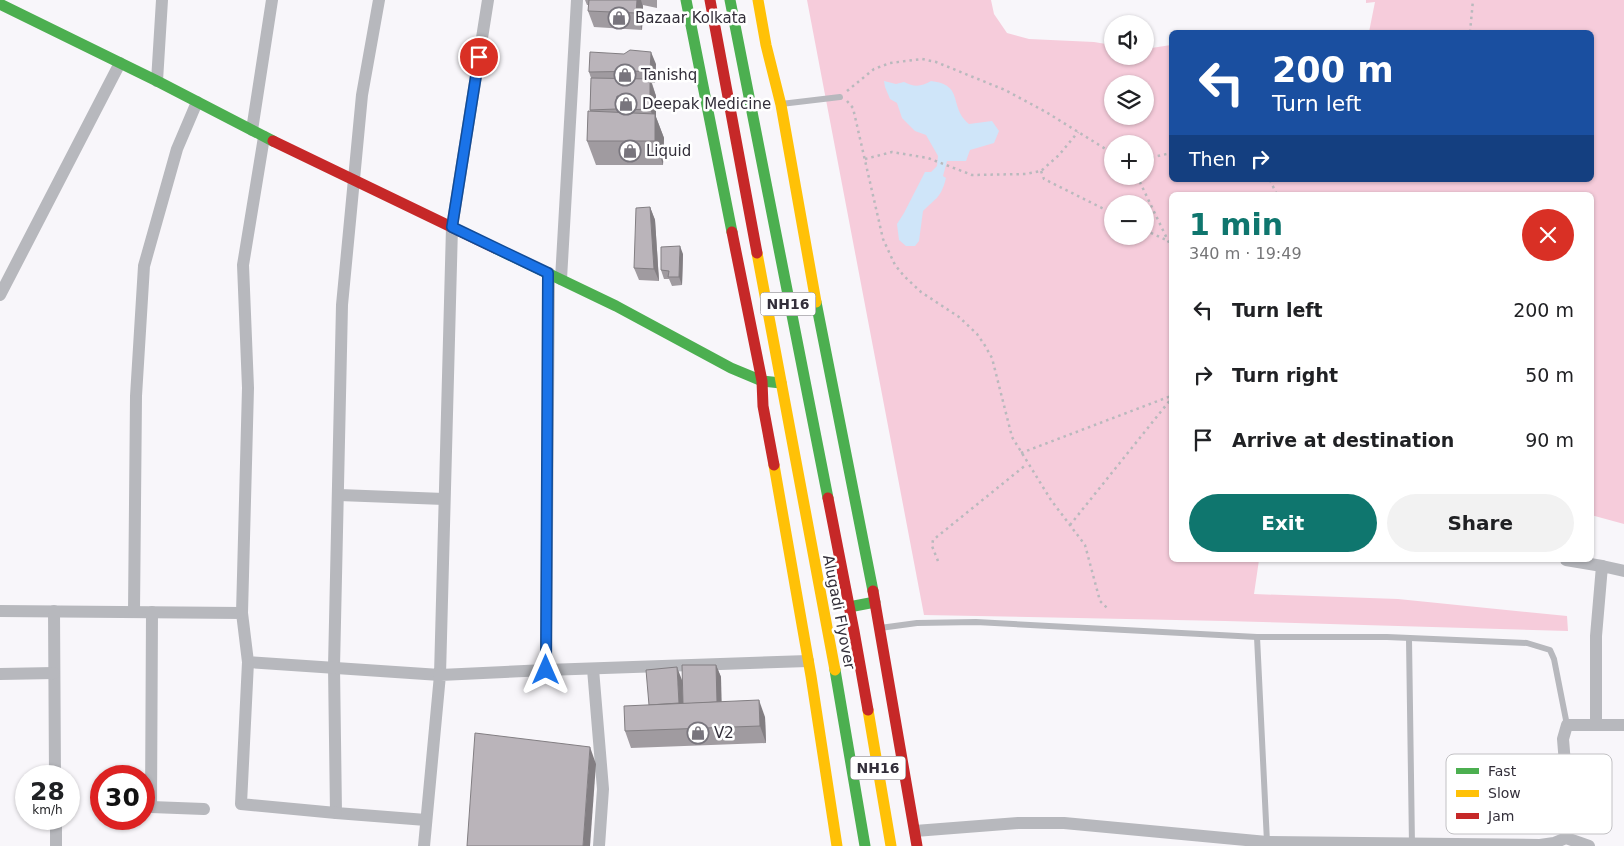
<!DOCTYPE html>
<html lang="en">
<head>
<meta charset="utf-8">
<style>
	:root { --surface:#fff; --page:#f2f2f2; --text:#202124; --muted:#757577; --accent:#0f766e }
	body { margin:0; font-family:"DejaVu Sans",sans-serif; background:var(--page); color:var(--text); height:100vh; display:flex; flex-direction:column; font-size:19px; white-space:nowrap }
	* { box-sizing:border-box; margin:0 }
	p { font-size:16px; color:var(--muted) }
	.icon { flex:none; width:28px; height:28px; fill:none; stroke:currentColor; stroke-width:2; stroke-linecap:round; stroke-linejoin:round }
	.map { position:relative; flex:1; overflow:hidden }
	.side { position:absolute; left:1169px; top:192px; width:425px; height:370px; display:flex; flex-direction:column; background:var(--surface); border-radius:8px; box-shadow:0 1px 4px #0004 }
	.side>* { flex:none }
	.top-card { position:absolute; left:1169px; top:30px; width:425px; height:152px; border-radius:8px; box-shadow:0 1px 4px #0004; background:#1a4fa0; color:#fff; overflow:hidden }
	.fabs { position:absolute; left:1104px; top:15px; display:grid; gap:10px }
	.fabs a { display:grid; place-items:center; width:50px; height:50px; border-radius:50%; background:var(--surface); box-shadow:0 1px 4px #0004; font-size:25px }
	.speed { position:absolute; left:15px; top:765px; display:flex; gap:10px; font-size:25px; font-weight:700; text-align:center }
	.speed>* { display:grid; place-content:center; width:65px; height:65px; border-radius:50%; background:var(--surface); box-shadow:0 1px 4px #0004; line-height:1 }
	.speed small { font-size:12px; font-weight:400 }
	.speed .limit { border:8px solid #d22; background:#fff; color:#111 }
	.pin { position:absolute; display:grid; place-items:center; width:42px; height:42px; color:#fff; margin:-21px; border:2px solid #fff; border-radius:50%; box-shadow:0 1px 5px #0007 }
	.me { position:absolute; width:55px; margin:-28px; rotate:0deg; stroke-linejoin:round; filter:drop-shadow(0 0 4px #0008) }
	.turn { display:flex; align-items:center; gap:18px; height:105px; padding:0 20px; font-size:22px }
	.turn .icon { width:65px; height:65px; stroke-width:2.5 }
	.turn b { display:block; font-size:35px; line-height:42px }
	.then { display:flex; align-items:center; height:48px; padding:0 20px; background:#0003; gap:10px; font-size:19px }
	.round { display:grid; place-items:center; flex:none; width:52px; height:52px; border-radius:26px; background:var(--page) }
	.summary { display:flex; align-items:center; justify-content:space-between; height:85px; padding:0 20px }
	h1 { font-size:30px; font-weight:700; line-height:38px; color:var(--accent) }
	.cta { display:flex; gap:10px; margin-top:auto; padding:10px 20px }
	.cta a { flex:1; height:58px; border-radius:30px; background:var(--accent); color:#fff; font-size:20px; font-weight:700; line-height:58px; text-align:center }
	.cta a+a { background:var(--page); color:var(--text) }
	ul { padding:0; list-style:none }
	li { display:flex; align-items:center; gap:15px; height:65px; padding:0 20px }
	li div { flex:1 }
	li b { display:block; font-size:19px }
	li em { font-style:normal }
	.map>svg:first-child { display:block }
	.green { fill:#f6ccdb; fill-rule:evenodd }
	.water { fill:#cfe5f9 }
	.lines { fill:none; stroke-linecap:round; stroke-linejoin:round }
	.path { stroke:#b9b9bd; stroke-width:2.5; stroke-dasharray:2.5 4; stroke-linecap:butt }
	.lane { stroke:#b7b8bd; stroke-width:6 }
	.street { stroke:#b7b8bd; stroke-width:12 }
	.fast { stroke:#4caf50; stroke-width:11 }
	.slow { stroke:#ffc107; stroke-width:11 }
	.jam { stroke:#c62828; stroke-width:11 }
	.wall { fill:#a09ba0 }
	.shaded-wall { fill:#827e82 }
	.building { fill:#bab4ba; stroke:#827e82 }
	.route-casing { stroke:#114b97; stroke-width:12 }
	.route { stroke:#1a73e8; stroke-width:9 }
	.labels { text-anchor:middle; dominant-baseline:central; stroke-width:5; stroke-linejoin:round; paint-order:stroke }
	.shield { fill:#fff; stroke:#706d75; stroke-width:1 }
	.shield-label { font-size:14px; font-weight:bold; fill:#332f3a }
	.poi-label { font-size:15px; fill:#332f3a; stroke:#fff; text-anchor:start }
	.street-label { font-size:15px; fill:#332f3a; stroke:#fff }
	.key { fill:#fff; stroke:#c2c1c4; stroke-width:1 }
	.key-label { font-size:14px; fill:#332f3a }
</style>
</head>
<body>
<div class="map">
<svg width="1624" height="846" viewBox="0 0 1624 846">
	<rect width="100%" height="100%" fill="#f8f6fa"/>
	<path class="green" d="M807,0H991L994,14L1007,33L1029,39L1094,42L1112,45V56H1145V49L1171,45V180H1591V32H1369L1375,2L1366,3V0H1624V524L1591,515V195H1171V560H1259L1254,594L1398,599L1567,616L1568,631L1225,621L924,615ZM1112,84H1145V116H1112ZM1112,144H1145V176H1112ZM1112,204H1145V236H1112Z"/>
	<path class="water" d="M884,81L896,84L904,82C914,87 921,87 931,81C965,85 948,106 969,124L992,121L999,131L994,143L970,150L966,161H947L943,176L946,178C941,198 936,198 923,211L919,241L915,246H906L899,240L897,224L904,213L925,172H931L937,166L938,156L926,135L915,131L902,118L897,103L890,99L885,87Z"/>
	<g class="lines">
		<g class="path">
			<polyline points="1470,32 1473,0"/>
			<polyline points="847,91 874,69 890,63 922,59 936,62 1005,90 1046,112 1112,153"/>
			<polyline points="847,101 853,108 883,239 895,265 904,276 921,292 959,317 977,334 984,344 992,358 1012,437 1051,500 1085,545 1100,601 1107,608"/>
			<polyline points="865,159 892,152 928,158 972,175 1026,174 1041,171 1059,155 1078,132"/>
			<polyline points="1145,159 1171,153"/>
			<polyline points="1041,171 1044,179 1112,213"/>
			<polyline points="1137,176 1171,247"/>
			<polyline points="1270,180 1277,195"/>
			<polyline points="1145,230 1168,241"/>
			<polyline points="1021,453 1171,396"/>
			<polyline points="1070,525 1171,399"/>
			<polyline points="938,561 932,546 933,540 1027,464"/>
		</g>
		<g class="lane">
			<polyline points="781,104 840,97"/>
			<polyline points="880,628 917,623 976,622 1257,637 1387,637 1527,643 1550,650 1554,659 1567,725"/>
			<polyline points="1257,637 1267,842"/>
			<polyline points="1409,639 1412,845"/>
		</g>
		<g class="street">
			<polyline points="379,0 362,95 342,305 334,667 336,813 426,820"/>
			<polyline points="157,81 162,0"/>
			<polyline points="252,130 272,0"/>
			<polyline points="561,279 577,0"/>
			<polyline points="0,295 120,63"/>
			<polyline points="339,495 444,499"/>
			<polyline points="1566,560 1602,566"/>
			<polyline points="0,611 242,613 248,662 440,675 452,227 488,0"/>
			<polyline points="54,611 55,776"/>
			<polyline points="134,612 136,396 144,266 177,149 197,102"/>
			<polyline points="152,612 151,807 204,809"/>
			<polyline points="242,613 248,388 243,265 264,137"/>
			<polyline points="248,662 241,804 336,813"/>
			<polyline points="593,669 603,789 599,846"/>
			<polyline points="546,670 549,273"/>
			<polyline points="0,674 54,673"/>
			<polyline points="1596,724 1596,636 1602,566 1624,571"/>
			<polyline points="56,819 56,846"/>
			<polyline points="915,831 1018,823 1064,823 1267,842 1540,845 1554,843 1566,838 1589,846"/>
			<polyline points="1566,838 1569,813 1563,739 1567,725 1624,725"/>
			<polyline points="424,846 440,675 546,670 808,661"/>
		</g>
		<g class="fast">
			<polyline points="686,0 732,232"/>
			<polyline points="730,0 828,498"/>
			<polyline points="0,4 157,81 273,141"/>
			<polyline points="495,248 616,306 731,368 762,381 781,383"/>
			<polyline points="816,302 873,591"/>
			<polyline points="849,607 875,602"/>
			<polyline points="835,670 865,846"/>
		</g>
		<g class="slow">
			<polyline points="758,0 766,45 781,105 816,302"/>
			<polyline points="757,253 835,670"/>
			<polyline points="774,465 811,676 837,846"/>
			<polyline points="868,710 891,846"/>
		</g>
		<g class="jam">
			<polyline points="710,0 757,253"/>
			<polyline points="273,141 495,248"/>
			<polyline points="732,232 762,381 763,406 774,465"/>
			<polyline points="828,498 854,631 868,710"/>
			<polyline points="873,591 917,846"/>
		</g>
	</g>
	<g class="wall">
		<polygon points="585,0 657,0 657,8 643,5 643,7 642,30 594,27 588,11 589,5 587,5"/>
		<polygon points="656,64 655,83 652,83 656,96 656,117 664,138 663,165 596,165 587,141 590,111 591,78 589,72"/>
		<polygon points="650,207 655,220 659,281 639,280 634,268"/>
		<polygon points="683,254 682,285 672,286 669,279 664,279 661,270"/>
		<polygon points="716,665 721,677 721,702 765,717 766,743 631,748 625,731 649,705 682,680 683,704"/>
	</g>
	<g class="shaded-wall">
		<polygon points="637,0 641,0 643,7 642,30 636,13"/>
		<polygon points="651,52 656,64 655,83 650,71"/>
		<polygon points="650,79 656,96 656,117 664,138 663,165 655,141 655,122 650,109"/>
		<polygon points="617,96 623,113 622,126 616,109"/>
		<polygon points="650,207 655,220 659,281 654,269"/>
		<polygon points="680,246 683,254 682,285 679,277"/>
		<polygon points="716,665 721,677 722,715 717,703"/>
		<polygon points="677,667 682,680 684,715 679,703"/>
		<polygon points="759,700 765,717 766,743 760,726"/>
		<polygon points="590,747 596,764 590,846 583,846"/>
	</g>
	<g class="building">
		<polygon points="589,0 637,0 636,13 588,11"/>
		<polygon points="630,50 651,52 650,71 589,72 590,52 624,54"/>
		<polygon points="591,78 650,79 650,109 622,110 624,97 617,96 616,109 590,110"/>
		<polygon points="588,111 655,114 655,141 587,141"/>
		<polygon points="650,207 654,269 634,268 636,208"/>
		<polygon points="680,246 679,277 668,277 669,271 661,270 661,247"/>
		<polygon points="682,665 716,665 717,702 683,704"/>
		<polygon points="677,667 679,703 649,705 646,670"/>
		<polygon points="759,700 760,726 625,731 624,706"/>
		<polygon points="475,733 590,747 583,846 467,846"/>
	</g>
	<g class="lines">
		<g class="route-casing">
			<polyline id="route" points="479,57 452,227 548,273 546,670"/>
		</g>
		<use href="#route" class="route"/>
	</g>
	<defs>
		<g id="shop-ring" transform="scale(1.125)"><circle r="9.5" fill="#fff" stroke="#78757d" stroke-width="1.5"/><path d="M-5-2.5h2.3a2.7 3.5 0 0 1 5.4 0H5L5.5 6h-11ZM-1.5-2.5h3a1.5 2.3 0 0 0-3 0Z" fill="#78757d"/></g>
	</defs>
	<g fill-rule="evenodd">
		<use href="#shop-ring" x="619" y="18"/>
		<use href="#shop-ring" x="625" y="75"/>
		<use href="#shop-ring" x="626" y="104"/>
		<use href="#shop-ring" x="630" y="151"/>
		<use href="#shop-ring" x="698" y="733"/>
	</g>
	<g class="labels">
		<g class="shield">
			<rect x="760.5" y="292.5" width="55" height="23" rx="4"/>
			<rect x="850.5" y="756.5" width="55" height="23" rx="4"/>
		</g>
		<g class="shield-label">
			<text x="788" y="304">NH16</text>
			<text x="878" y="768">NH16</text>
		</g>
		<g class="poi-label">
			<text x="635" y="18">Bazaar Kolkata</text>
			<text x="641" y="75">Tanishq</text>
			<text x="642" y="104">Deepak Medicine</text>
			<text x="646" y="151">Liquid</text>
			<text x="714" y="733">V2</text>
		</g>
		<g class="street-label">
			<text transform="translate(839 612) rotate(79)">Alugadi Flyover</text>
		</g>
	</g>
	<rect x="1446" y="754" width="166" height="80" rx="8" class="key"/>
	<rect x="1456" y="768" width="23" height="6" fill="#4caf50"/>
	<rect x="1456" y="790" width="23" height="7" fill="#ffc107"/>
	<rect x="1456" y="813" width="23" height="6" fill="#c62828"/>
	<g class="key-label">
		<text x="1488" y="776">Fast</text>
		<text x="1488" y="798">Slow</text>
		<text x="1488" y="821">Jam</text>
	</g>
</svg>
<div class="fabs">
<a><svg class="icon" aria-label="sound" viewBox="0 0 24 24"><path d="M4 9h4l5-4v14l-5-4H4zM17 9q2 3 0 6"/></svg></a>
<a><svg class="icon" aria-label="layers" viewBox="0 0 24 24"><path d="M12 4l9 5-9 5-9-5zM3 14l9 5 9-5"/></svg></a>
<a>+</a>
<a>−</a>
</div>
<div class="speed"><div>28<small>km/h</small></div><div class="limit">30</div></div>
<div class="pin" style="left:479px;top:57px;background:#d93025"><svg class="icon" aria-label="arrive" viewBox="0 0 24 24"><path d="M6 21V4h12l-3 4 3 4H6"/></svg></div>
<svg class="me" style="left:546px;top:670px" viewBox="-20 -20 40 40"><path d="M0-17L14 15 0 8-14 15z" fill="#1a73e8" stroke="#fff" stroke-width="4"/></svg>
<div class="top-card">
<div class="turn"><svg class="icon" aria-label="left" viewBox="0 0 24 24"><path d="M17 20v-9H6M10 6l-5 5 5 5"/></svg><div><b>200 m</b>Turn left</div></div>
<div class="then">Then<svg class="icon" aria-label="right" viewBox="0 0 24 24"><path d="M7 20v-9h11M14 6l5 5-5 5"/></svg></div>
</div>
<section class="side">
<div class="summary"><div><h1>1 min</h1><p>340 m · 19:49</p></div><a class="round" style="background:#d93025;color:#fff"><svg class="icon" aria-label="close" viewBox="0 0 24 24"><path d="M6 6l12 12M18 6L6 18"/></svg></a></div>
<ul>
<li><svg class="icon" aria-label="left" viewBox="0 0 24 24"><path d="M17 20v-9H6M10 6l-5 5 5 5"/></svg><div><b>Turn left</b></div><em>200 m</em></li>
<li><svg class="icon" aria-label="right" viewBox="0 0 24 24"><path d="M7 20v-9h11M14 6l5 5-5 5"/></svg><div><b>Turn right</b></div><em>50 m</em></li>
<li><svg class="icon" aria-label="arrive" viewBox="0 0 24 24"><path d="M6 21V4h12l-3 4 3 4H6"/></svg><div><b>Arrive at destination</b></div><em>90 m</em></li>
</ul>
<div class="cta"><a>Exit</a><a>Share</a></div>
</section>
</div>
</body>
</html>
